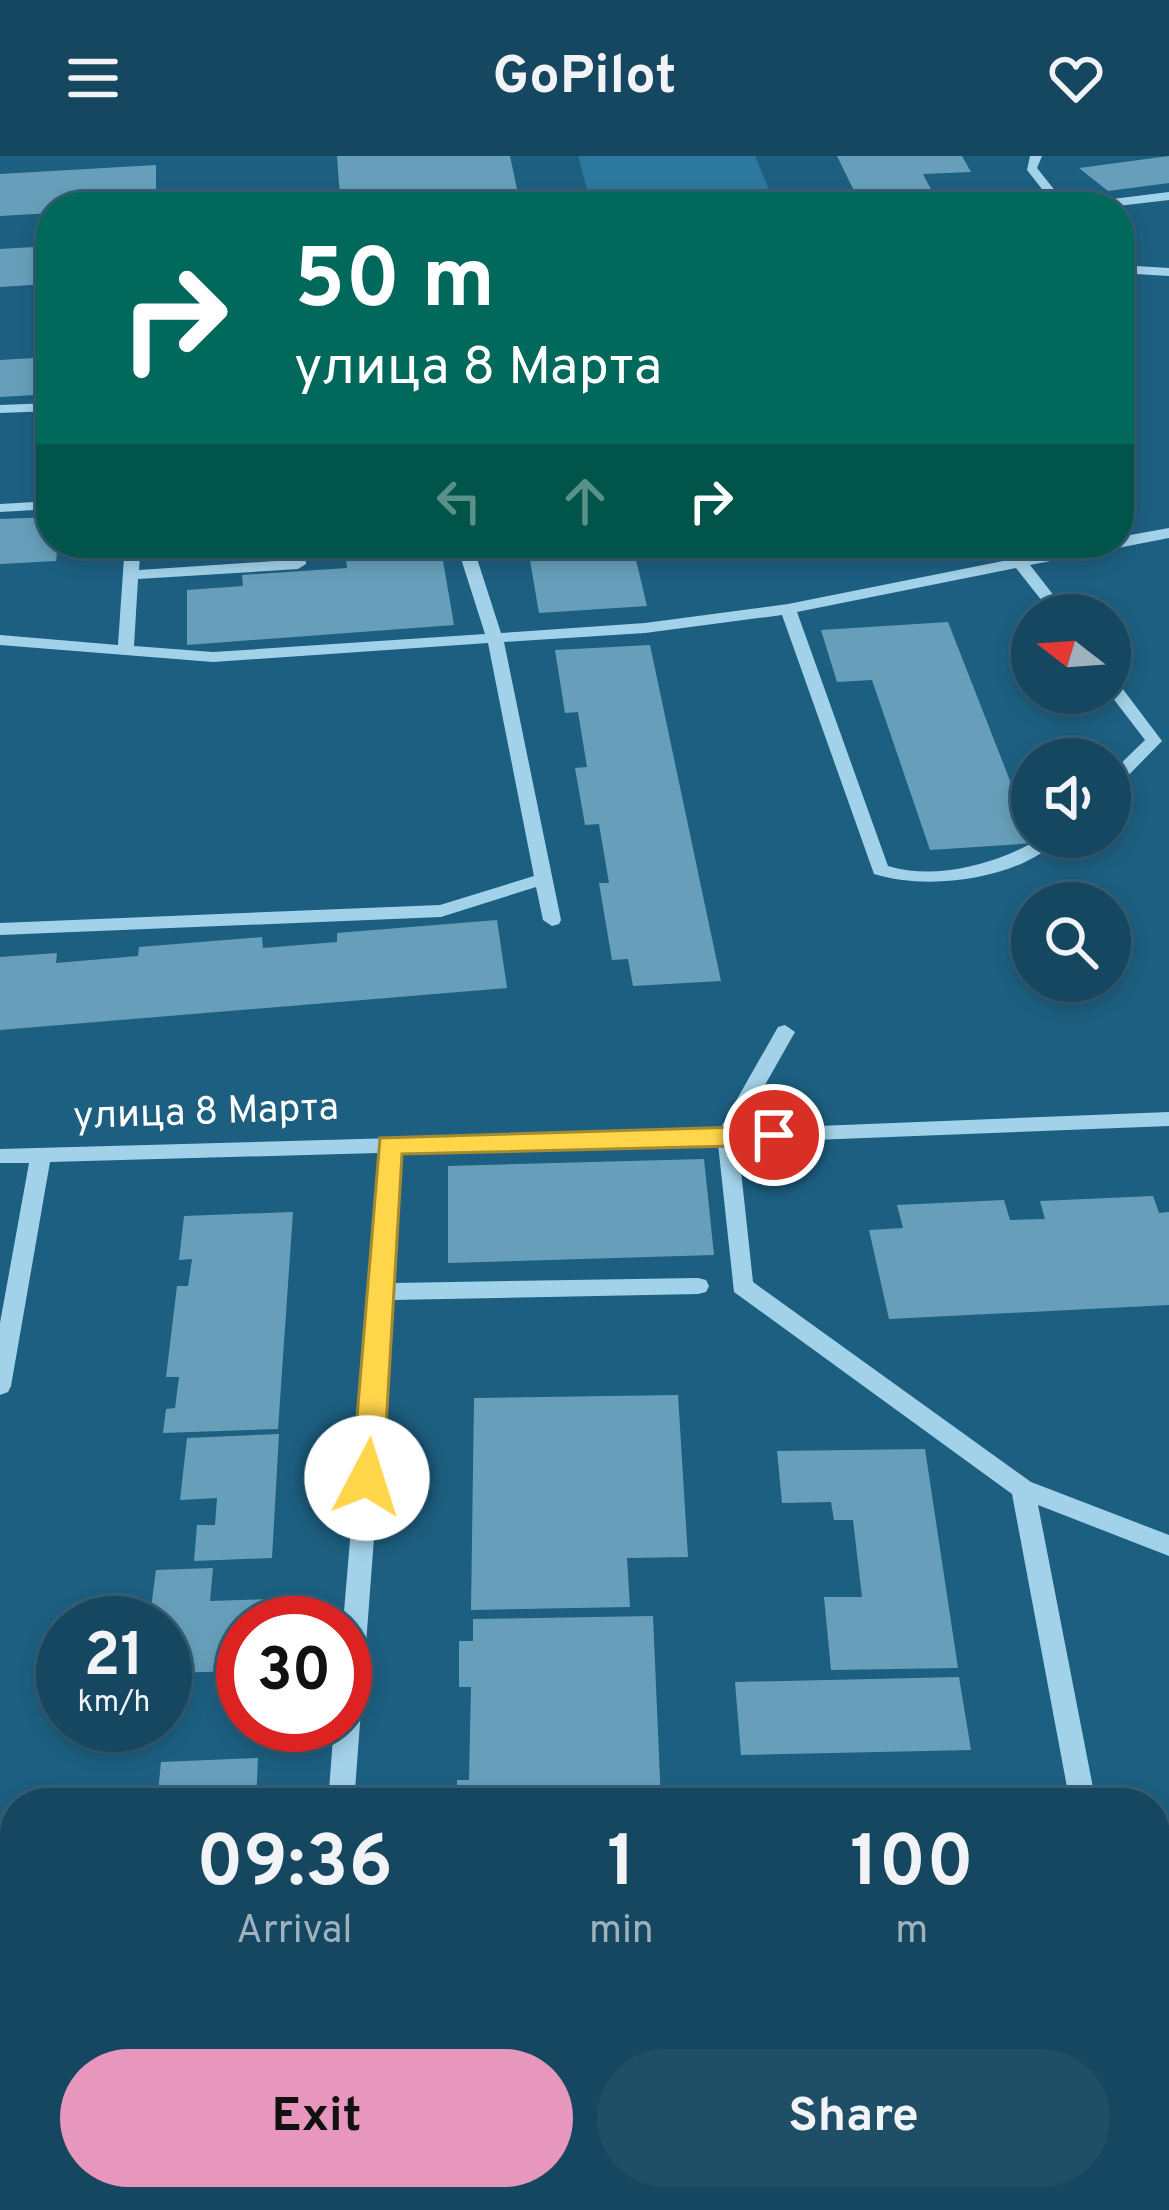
<!DOCTYPE html>
<html lang="en">
<head>
<meta charset="utf-8">
<style>
	:root { --surface:#164761; --page:#1f4e67; --text:#f1f3f6; --muted:#9eb2bd; --line:#355f76; --accent:#e797bd }
	body { margin:0; font-family:Overpass,sans-serif; background:var(--page); color:var(--text); height:100vh; display:flex; flex-direction:column; font-size:45px; white-space:nowrap }
	* { box-sizing:border-box; margin:0 }
	p { font-size:39px; color:var(--muted) }
	.icon { flex:none; width:66px; height:66px; fill:none; stroke:currentColor; stroke-width:2; stroke-linecap:round; stroke-linejoin:round }
	.map { position:relative; flex:1; overflow:hidden }
	.drawer { position:absolute; left:0px; top:1632px; width:1170px; height:423px; display:flex; flex-direction:column; background:var(--surface); border-radius:48px 48px 0 0; box-shadow:0 6px 18px #0003,0 0 0 3px var(--line) }
	.drawer>* { flex:none }
	.banner { position:absolute; left:36px; top:36px; width:1098px; height:366px; border-radius:48px; box-shadow:0 6px 18px #0003,0 0 0 3px var(--line); background:#00695c; color:#fff; overflow:hidden }
	.needle { width:78px; rotate:287deg }
	.controls { position:absolute; left:1011px; top:438px; display:grid; gap:24px }
	.controls a { display:grid; place-items:center; width:120px; height:120px; border-radius:50%; background:var(--surface); box-shadow:0 6px 18px #0003,0 0 0 3px var(--line); font-size:60px }
	.speed { position:absolute; left:36px; top:1440px; display:flex; gap:24px; font-size:60px; font-weight:700; text-align:center }
	.speed>* { display:grid; place-content:center; width:156px; height:156px; border-radius:50%; background:var(--surface); box-shadow:0 6px 18px #0003,0 0 0 3px var(--line); line-height:1 }
	.speed small { font-size:30px; font-weight:400 }
	.speed .limit { border:18px solid #d22; background:#fff; color:#111 }
	.pin { position:absolute; display:grid; place-items:center; width:102px; height:102px; color:#fff; margin:-51px; border:6px solid #fff; border-radius:50%; box-shadow:0 3px 12px #0007 }
	.me { position:absolute; width:132px; margin:-66px; rotate:5deg; stroke-linejoin:round; filter:drop-shadow(0 0 9px #0008) }
	.turn { display:flex; align-items:center; gap:42px; height:252px; padding:0 60px; font-size:54px }
	.turn .icon { width:156px; height:156px; stroke-width:2.5 }
	.turn b { display:block; font-size:84px; line-height:102px }
	.lanes { display:flex; align-items:center; height:114px; padding:0 60px; background:#0003; justify-content:center; gap:60px; direction:ltr }
	.lanes .off { opacity:.35 }
	.eta { display:flex; justify-content:space-evenly; align-items:center; height:204px; text-align:center }
	.eta b { font-size:72px; font-weight:700; line-height:84px }
	.primary-button { display:flex; gap:24px; margin-top:auto; padding:24px 60px }
	.primary-button a { flex:1; height:138px; border-radius:72px; background:var(--accent); color:#111; font-size:48px; font-weight:700; line-height:138px; text-align:center }
	.primary-button a+a { background:var(--page); color:var(--text) }
	header { display:flex; justify-content:space-between; align-items:center; height:156px; padding:0 60px; background:var(--surface); font-size:54px; font-weight:700 }
	.map>svg:first-child { display:block }
	.green { fill:#2c799d }
	.building { fill:#679fba }
	.lines { fill:none; stroke-linecap:round; stroke-linejoin:round }
	.minor { fill:#a2d2e9; fill-rule:evenodd }
	.route { fill:#ffd54a; stroke:#a68a30; stroke-width:3 }
	.labels { text-anchor:middle; dominant-baseline:central; stroke-width:12; stroke-linejoin:round; paint-order:stroke }
	.street-label { font-size:39px; fill:#fff; stroke:#1d5f81 }
</style>
</head>
<body>
<header><svg class="icon" aria-label="menu" viewBox="0 0 24 24"><path d="M4 6h16M4 12h16M4 18h16"/></svg>GoPilot<svg class="icon" aria-label="heart" viewBox="0 0 24 24"><path d="M12 20l-8-8c-3-5 5-10 8-4 3-6 11-1 8 4z"/></svg></header>
<div class="map">
<svg width="1169" height="2054" viewBox="0 0 1169 2054">
	<rect width="100%" height="100%" fill="#1d5f81"/>
	<polygon class="green" points="578,0 755,0 776,51 592,51"/>
	<g class="building">
		<polygon points="337,0 510,0 517,33 340,41"/>
		<polygon points="837,0 962,0 971,16 923,18 940,51 862,51"/>
		<polygon points="1169,0 1169,27 1108,35 1079,12"/>
		<polygon points="156,9 156,51 51,51 51,57 0,60 0,18"/>
		<polygon points="50,90 47,128 0,131 0,93"/>
		<polygon points="51,201 51,238 0,241 0,204"/>
		<polygon points="51,361 51,387 58,387 56,405 0,408 0,363"/>
		<polygon points="344,387 440,387 454,469 187,489 187,434 243,430 242,419 347,412"/>
		<polygon points="527,387 632,387 647,450 539,457"/>
		<polygon points="948,466 1032,681 1035,687 930,694 872,524 837,526 821,474"/>
		<polygon points="650,489 721,825 633,830 628,803 612,804 599,727 609,727 599,668 585,669 575,612 587,611 578,556 565,557 555,494"/>
		<polygon points="497,764 507,832 0,874 0,801 57,797 56,807 138,800 139,791 262,781 263,792 337,786 337,777"/>
		<polygon points="704,1003 714,1099 448,1107 448,1010"/>
		<polygon points="1153,1040 1159,1057 1169,1056 1169,1149 889,1163 869,1074 903,1072 897,1049 1004,1044 1010,1064 1045,1063 1040,1045"/>
		<polygon points="293,1056 278,1273 163,1277 166,1253 175,1252 179,1221 166,1221 177,1130 188,1130 192,1103 179,1104 184,1060"/>
		<polygon points="678,1239 688,1401 627,1402 630,1451 471,1454 474,1242"/>
		<polygon points="279,1278 272,1402 194,1405 197,1369 215,1369 217,1342 180,1344 187,1282"/>
		<polygon points="925,1293 958,1512 831,1514 824,1441 862,1441 853,1364 834,1364 831,1346 782,1347 777,1295"/>
		<polygon points="213,1412 210,1445 272,1443 270,1467 243,1467 243,1515 165,1517 165,1467 149,1467 156,1414"/>
		<polygon points="653,1460 661,1647 457,1647 457,1624 469,1624 471,1531 459,1531 459,1485 473,1485 473,1463"/>
		<polygon points="959,1521 971,1594 741,1599 735,1526"/>
		<polygon points="258,1602 256,1647 157,1647 161,1606"/>
		<polygon points="15,1958 15,2040 140,2040 140,2044 0,2050 0,1959"/>
		<rect x="531" y="2040" width="117" height="14"/>
	</g>
	<g class="lines">
		<g class="minor">
			<polygon points="1030,0 1042,0 1037,12 1068,51 1056,51 1027,14"/>
			<polygon points="1169,36 1169,44 1109,51 1074,51 1080,47"/>
			<polygon points="1119,109 1169,112 1169,120 1119,117"/>
			<polygon points="51,247 51,255 0,257 0,249"/>
			<polygon points="51,345 51,353 0,356 0,348"/>
			<path d="M1169,372V382L1030,409L1069,459H1053L1016,412L797,456L888,710C927,722 972,713 1009,698C1031,689 1038,681 1062,681C1019,724 929,735 874,718L782,459L645,477L504,486L561,764L559,768L552,770L543,764L536,731L441,761L0,779V767L440,749L534,720L488,487L213,506L0,489V479L118,489L125,387H141L139,414L290,404L289,387H305L306,408L298,413L138,423L134,490L213,496L485,478L456,387H472L501,477L645,467L788,448L1093,387H1119V381Z"/>
			<polygon points="1110,522 1116,524 1162,585 1116,632 1110,633 1110,618 1145,584 1109,537"/>
			<polygon points="785,869 795,876 740,973 1169,956 1169,970 738,987 753,1126 1031,1326 1169,1379 1169,1400 1038,1349 1096,1647 1070,1647 1012,1338 734,1136 718,988 399,997 393,1127 698,1122 706,1124 709,1130 706,1136 698,1138 392,1144 354,1647 328,1647 334,1569 345,1569 343,1467 371,1136 378,997 50,1006 11,1230 8,1236 0,1239 0,1167 29,1007 0,1007 0,993 720,973 778,871"/>
			<polygon points="1155,2029 1162,2054 1132,2054 1130,2040 1155,2040"/>
			<polygon points="294,2040 324,2040 323,2054 293,2054"/>
		</g>
	</g>
	<polygon class="route" points="774,970 787,979 774,989 402,998 383,1322 378,1331 367,1335 356,1331 352,1322 380,982"/>
	<g class="labels">
		<g class="street-label">
			<text transform="translate(206 958) rotate(-2)">улица 8 Марта</text>
		</g>
	</g>
</svg>
<div class="controls">
<a><svg class="needle" viewBox="-14 -14 28 28"><path d="M0-13l5 13h-10z" fill="#e53935"/><path d="M0 13l5-13h-10z" fill="#9eb2bd"/></svg></a>
<a><svg class="icon" aria-label="sound" viewBox="0 0 24 24"><path d="M4 9h4l5-4v14l-5-4H4zM17 9q2 3 0 6"/></svg></a>
<a><svg class="icon" aria-label="search" viewBox="0 0 24 24"><circle cx="10" cy="10" r="6"/><path d="M15 15l6 6"/></svg></a>
</div>
<div class="speed"><div>21<small>km/h</small></div><div class="limit">30</div></div>
<div class="pin" style="left:774px;top:979px;background:#d93025"><svg class="icon" aria-label="arrive" viewBox="0 0 24 24"><path d="M6 21V4h12l-3 4 3 4H6"/></svg></div>
<svg class="me" style="left:367px;top:1322px" viewBox="-20 -20 40 40"><circle r="19" fill="#fff"/><path d="M0-13L10 11 0 6-10 11z" fill="#ffd54a"/></svg>
<div class="banner">
<div class="turn"><svg class="icon" aria-label="right" viewBox="0 0 24 24"><path d="M7 20v-9h11M14 6l5 5-5 5"/></svg><div><b>50 m</b>улица 8 Марта</div></div>
<div class="lanes"><svg class="icon off" aria-label="left" viewBox="0 0 24 24"><path d="M17 20v-9H6M10 6l-5 5 5 5"/></svg><svg class="icon off" aria-label="ahead" viewBox="0 0 24 24"><path d="M12 20V5M6 11l6-6 6 6"/></svg><svg class="icon" aria-label="right" viewBox="0 0 24 24"><path d="M7 20v-9h11M14 6l5 5-5 5"/></svg></div>
</div>
<section class="drawer">
<div class="eta">
<div><b>09:36</b><p>Arrival</p></div>
<div><b>1</b><p>min</p></div>
<div><b>100</b><p>m</p></div>
</div>
<div class="primary-button"><a>Exit</a><a>Share</a></div>
</section>
</div>
</body>
</html>
